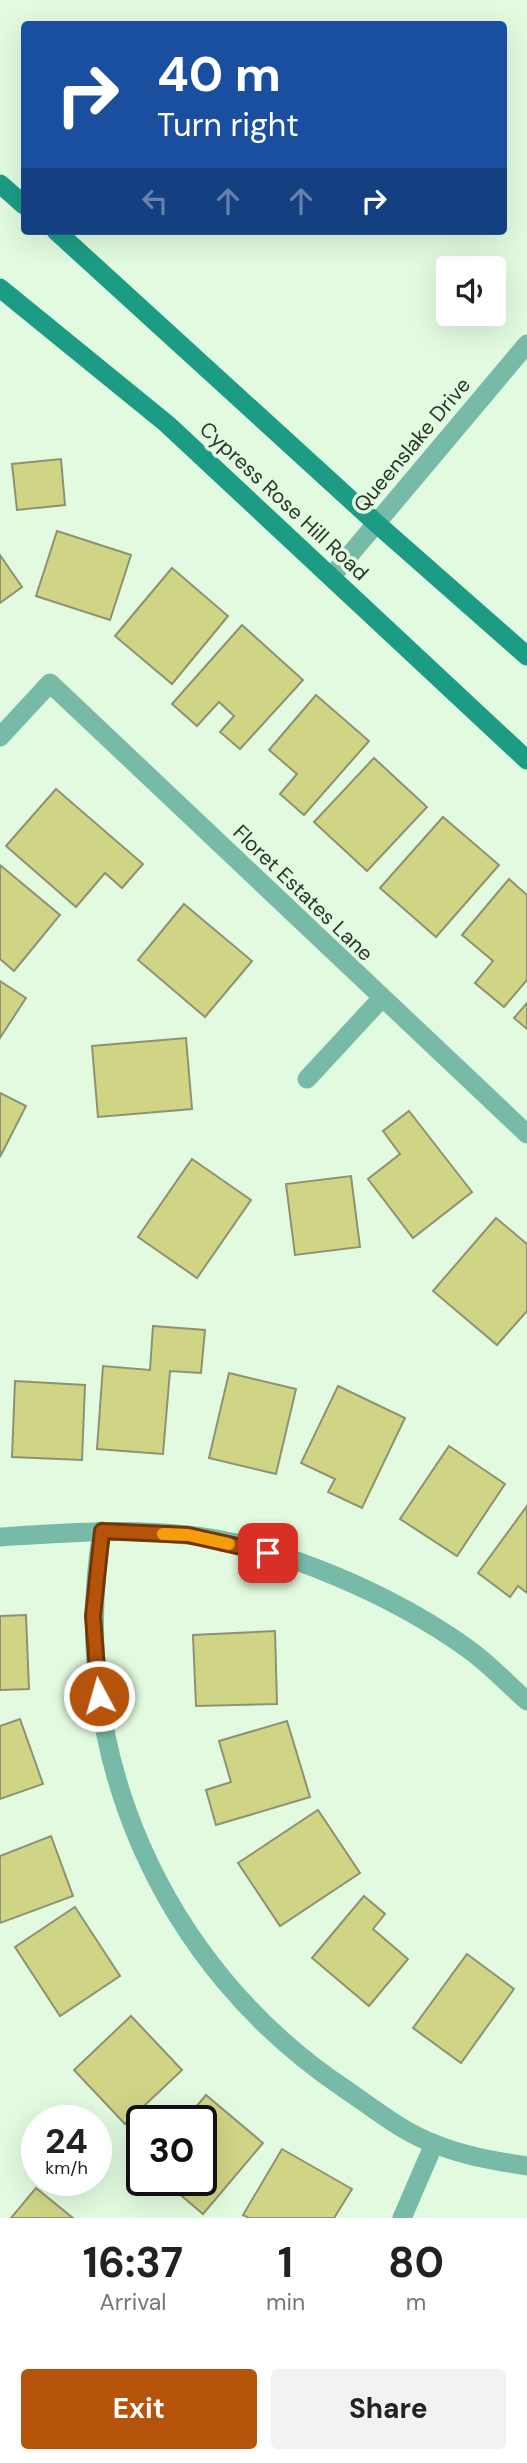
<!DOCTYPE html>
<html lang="en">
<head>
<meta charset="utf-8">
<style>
	:root { --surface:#fff; --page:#f2f2f2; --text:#222; --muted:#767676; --accent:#b45309 }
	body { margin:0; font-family:"DM Sans",sans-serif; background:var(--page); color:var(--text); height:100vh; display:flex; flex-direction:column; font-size:26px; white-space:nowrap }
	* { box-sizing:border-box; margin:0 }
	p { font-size:23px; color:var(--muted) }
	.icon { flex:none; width:38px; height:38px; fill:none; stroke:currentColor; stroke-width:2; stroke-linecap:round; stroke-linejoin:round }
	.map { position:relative; height:2218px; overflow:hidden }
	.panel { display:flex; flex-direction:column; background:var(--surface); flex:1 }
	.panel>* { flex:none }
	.hud { position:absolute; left:21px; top:21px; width:486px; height:214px; border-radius:7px; box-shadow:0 7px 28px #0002; background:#1a4fa0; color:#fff; overflow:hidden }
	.fabs { position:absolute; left:436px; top:256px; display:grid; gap:14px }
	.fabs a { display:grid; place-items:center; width:70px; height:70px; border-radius:7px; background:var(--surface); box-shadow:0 7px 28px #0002; font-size:35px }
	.speed { position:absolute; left:21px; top:2105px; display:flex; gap:14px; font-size:35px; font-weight:700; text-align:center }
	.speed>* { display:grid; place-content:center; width:91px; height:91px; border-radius:50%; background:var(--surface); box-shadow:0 7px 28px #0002; line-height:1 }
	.speed small { font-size:18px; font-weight:400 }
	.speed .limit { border:4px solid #111; border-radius:10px; background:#fff; color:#111 }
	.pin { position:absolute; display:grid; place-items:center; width:60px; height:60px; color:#fff; margin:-30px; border-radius:14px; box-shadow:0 4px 10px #0006 }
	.me { position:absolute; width:77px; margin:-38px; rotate:354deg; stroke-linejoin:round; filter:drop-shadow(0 0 5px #0008) }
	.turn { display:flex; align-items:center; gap:24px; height:147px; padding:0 21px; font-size:32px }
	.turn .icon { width:91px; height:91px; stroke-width:2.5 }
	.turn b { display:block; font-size:49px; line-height:60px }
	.lanes { display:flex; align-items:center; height:66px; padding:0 21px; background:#0003; justify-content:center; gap:35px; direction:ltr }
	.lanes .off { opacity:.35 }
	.eta { display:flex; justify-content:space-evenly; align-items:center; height:119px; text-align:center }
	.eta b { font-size:42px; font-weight:700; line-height:49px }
	.action { display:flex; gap:14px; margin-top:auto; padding:14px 21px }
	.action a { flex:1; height:80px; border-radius:7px; background:var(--accent); color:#fff; font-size:28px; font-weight:700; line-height:80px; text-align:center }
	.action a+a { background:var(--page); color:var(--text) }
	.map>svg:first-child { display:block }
	.building { fill:#d0d585; stroke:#8f9272; stroke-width:2 }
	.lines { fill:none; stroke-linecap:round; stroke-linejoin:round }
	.minor { stroke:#77baa8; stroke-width:19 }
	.secondary { stroke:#1c9c84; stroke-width:19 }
	.route-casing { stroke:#753606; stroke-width:18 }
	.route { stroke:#b45309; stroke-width:12 }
	.slow { stroke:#f59e0b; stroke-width:12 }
	.labels { text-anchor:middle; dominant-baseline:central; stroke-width:7; stroke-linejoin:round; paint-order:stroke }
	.street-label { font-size:21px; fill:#2b352b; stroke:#e2fbe0 }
</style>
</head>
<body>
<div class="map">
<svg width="527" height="2218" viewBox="0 0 527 2218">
	<rect width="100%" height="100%" fill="#e2fbe0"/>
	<g class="building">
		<polygon points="61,459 65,505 17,510 12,464"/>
		<polygon points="57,531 131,555 110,620 36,596"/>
		<polygon points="0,555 22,587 0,603"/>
		<polygon points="172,568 228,616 172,684 115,636"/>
		<polygon points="242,625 303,680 240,749 220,732 234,716 219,702 197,726 172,704"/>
		<polygon points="316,695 369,741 304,815 280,794 297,774 269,750"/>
		<polygon points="374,758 427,807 367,871 314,822"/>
		<polygon points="56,789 143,864 122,888 105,873 76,907 6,846"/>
		<polygon points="443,817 499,865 436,937 380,888"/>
		<polygon points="0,865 60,915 14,971 0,959"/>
		<polygon points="509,879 527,895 527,980 504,1007 475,983 493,961 462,935"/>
		<polygon points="184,904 252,961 205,1017 138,960"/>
		<polygon points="0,981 26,998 0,1038"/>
		<polygon points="527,1003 527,1029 514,1018"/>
		<polygon points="186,1038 192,1109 98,1117 92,1046"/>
		<polygon points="0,1093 26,1106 0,1157"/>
		<polygon points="409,1111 472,1192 413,1238 368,1179 400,1154 383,1131"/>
		<polygon points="192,1159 251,1200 197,1278 138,1237"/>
		<polygon points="351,1176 360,1247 295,1255 286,1184"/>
		<polygon points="496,1218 527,1244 527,1311 497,1345 433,1291"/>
		<polygon points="153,1326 205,1330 201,1373 170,1371 163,1454 97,1449 103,1366 150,1370"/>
		<polygon points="229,1373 296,1389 276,1474 209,1458"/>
		<polygon points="15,1381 85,1385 82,1460 12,1457"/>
		<polygon points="338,1386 405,1418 362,1508 328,1492 335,1479 301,1463"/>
		<polygon points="449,1446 505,1484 457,1556 400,1519"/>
		<polygon points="527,1506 527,1593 518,1586 510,1597 478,1573"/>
		<polygon points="26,1615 29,1689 0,1690 0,1616"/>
		<polygon points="275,1631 277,1704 196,1706 193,1635"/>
		<polygon points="20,1719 43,1784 0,1799 0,1726"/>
		<polygon points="287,1721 310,1797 216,1825 206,1790 231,1782 219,1741"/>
		<polygon points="318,1810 360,1873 280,1926 238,1863"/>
		<polygon points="51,1836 73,1896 0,1923 0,1856"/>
		<polygon points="364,1896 385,1914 373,1929 408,1959 369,2006 312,1958"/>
		<polygon points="75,1907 120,1976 60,2016 15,1947"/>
		<polygon points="467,1954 514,1989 461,2063 413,2028"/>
		<polygon points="131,2016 182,2070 125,2124 74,2070"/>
		<polygon points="206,2095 263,2143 203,2214 163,2180 201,2180 201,2121 184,2121"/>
		<polygon points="282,2149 352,2189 334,2218 249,2218 243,2215"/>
		<polygon points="36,2188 73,2218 11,2218"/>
	</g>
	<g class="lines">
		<g class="minor">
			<polyline points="332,576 527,344"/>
			<polyline points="0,737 50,683 527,1134"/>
			<polyline points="307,1079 381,999"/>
			<path d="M102,1531C66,1749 161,1966 345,2089C373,2108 402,2132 435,2144C464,2156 496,2161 527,2166"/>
			<path d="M0,1537C62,1533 125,1528 187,1535C279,1544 397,1597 471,1651C491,1666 509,1685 527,1701"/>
			<polyline points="402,2218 434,2144"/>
		</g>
		<g class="secondary">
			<polyline points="0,184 24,205"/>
			<polyline points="56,231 376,523 527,656"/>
			<polyline points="0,288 167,424 527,760"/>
		</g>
	</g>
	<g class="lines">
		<g class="route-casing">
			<polyline id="route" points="99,1696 93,1616 102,1531 188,1535 268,1553"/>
		</g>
		<use href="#route" class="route"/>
		<polyline class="slow" points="163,1534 188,1535 229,1544"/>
	</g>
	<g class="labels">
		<g class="street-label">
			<text transform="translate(412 445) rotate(-50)">Queenslake Drive</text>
			<text transform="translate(284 501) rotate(43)">Cypress Rose Hill Road</text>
			<text transform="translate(303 893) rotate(44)">Floret Estates Lane</text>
		</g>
	</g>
</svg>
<div class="fabs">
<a><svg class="icon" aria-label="sound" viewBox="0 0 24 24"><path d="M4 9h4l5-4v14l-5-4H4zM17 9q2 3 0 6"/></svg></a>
</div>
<div class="speed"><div>24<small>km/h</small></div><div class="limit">30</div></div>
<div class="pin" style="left:268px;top:1553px;background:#d93025"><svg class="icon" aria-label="arrive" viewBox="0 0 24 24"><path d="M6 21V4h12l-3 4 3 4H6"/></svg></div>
<svg class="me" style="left:99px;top:1696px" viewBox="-20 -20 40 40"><circle r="17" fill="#b45309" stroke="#fff" stroke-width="3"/><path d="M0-11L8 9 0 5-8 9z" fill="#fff"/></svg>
<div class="hud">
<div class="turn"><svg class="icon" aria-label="right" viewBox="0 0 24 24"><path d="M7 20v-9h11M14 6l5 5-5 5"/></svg><div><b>40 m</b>Turn right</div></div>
<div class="lanes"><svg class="icon off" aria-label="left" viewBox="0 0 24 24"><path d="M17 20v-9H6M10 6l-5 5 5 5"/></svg><svg class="icon off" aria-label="ahead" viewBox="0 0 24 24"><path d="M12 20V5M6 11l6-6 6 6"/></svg><svg class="icon off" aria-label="ahead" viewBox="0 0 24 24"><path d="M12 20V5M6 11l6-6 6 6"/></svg><svg class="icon" aria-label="right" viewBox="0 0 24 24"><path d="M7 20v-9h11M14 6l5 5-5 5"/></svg></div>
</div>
</div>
<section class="panel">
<div class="eta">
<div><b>16:37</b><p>Arrival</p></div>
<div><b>1</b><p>min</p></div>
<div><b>80</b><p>m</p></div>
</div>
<div class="action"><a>Exit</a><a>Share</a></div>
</section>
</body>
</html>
